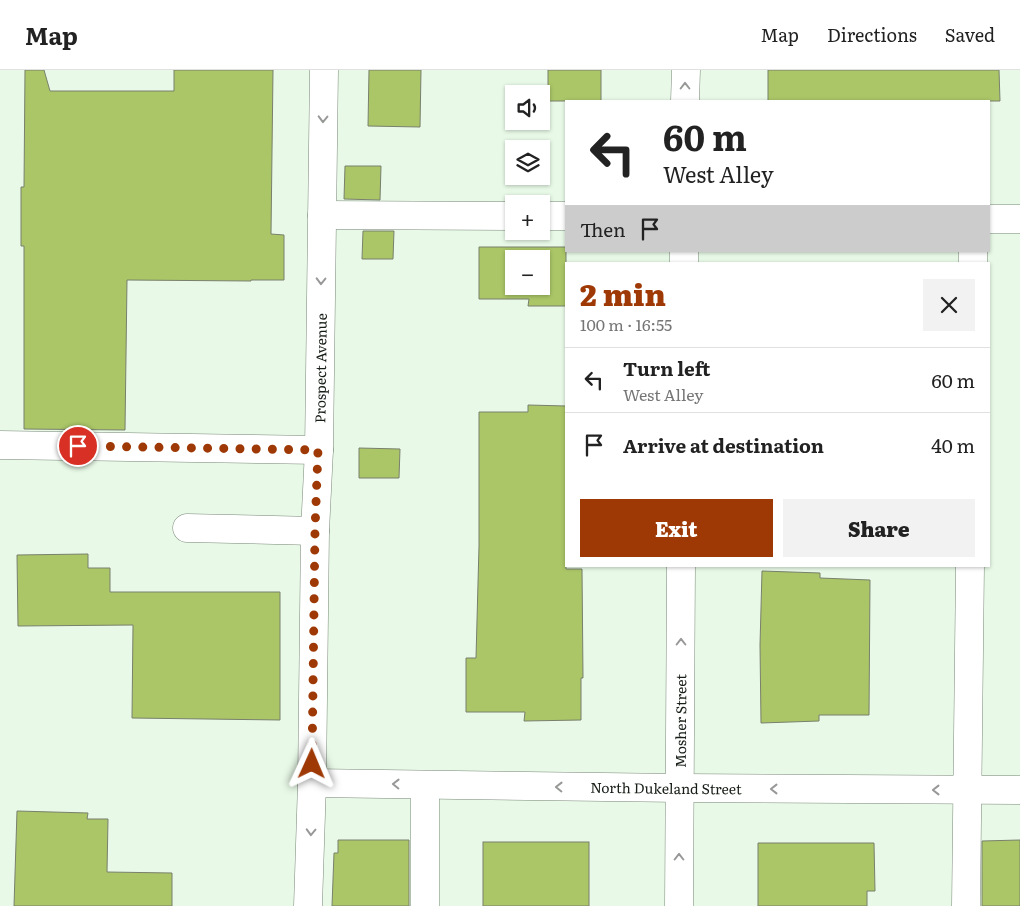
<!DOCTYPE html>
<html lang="en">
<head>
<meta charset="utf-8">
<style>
	:root { --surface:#fff; --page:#f2f2f2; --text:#222; --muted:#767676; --line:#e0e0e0; --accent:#9e3906 }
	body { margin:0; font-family:Literata,serif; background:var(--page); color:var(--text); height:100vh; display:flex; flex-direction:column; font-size:19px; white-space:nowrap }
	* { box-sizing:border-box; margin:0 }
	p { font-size:16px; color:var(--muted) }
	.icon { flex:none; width:28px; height:28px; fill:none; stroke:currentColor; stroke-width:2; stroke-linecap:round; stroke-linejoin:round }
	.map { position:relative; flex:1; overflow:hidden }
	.drawer { position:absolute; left:565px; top:192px; width:425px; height:305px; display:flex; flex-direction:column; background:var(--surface); border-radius:0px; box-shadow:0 1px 4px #0004 }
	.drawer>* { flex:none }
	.hud { position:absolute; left:565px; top:30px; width:425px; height:152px; border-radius:0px; box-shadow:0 1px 4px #0004; background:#fff; color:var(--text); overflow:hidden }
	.controls { position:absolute; left:505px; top:15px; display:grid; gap:10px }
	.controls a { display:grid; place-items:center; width:45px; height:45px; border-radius:0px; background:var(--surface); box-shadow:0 1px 4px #0004; font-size:25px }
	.pin { position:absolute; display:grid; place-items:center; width:42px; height:42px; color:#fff; margin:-21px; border:2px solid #fff; border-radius:50%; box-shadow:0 1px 5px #0007 }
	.me { position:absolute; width:55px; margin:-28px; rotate:1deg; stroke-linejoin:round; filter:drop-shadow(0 0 4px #0008) }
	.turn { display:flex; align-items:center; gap:18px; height:105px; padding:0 15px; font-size:22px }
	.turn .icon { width:65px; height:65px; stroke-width:2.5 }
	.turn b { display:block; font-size:35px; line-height:42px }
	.then { display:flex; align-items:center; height:48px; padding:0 15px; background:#0003; gap:10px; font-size:19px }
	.round { display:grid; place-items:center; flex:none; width:52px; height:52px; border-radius:0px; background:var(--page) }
	.overview { display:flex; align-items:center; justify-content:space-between; height:85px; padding:0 15px }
	h1 { font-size:30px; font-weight:800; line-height:38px; color:var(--accent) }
	.action { display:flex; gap:10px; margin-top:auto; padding:10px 15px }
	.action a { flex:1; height:58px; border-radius:0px; background:var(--accent); color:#fff; font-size:20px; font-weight:800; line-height:58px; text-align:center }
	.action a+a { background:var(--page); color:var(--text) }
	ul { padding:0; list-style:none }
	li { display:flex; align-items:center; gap:15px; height:65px; padding:0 15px; border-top:1px solid var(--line) }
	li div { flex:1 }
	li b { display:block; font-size:19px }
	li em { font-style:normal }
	header { display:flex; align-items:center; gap:30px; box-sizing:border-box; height:70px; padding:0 25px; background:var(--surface); border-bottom:1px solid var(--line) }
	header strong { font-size:24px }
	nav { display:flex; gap:28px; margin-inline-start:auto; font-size:18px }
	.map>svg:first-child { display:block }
	.building { fill:#aac667; stroke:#79806d; fill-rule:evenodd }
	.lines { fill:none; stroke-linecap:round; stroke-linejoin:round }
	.minor-casing { stroke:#798878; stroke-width:29 }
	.minor { stroke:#fff; stroke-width:28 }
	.oneway { stroke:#979997 }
	.route { stroke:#9e3906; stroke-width:9; stroke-dasharray:0 16.2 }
	.labels { text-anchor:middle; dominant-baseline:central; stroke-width:4; stroke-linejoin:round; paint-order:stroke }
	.street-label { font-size:14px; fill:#171d17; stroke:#fff }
</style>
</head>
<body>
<header>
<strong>Map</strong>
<nav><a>Map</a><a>Directions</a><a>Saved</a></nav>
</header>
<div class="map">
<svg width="1020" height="836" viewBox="0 0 1020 836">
	<rect width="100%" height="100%" fill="#e8f9e7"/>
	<g class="building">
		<polygon points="25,0 44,0 50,21 174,21 174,0 273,0 271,164 284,165 284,210 251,210 251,211 127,210 125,360 24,359 24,176 21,176 21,117 24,117"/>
		<polygon points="369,0 421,0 420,57 368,56"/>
		<rect x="548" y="0" width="53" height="31"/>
		<polygon points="768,0 999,0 1000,31 768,31"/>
		<polygon points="345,96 381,96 380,130 344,129"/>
		<polygon points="363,161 394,161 393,189 362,189"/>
		<path d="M479,177H566V236H528L529,229H479ZM514,189H541V216H514Z"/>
		<polygon points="528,335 566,336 566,499 582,499 583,608 581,608 581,650 524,651 525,642 466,642 466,588 476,588 479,476 479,342 528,342"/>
		<polygon points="359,378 400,379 399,408 359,408"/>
		<polygon points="88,484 88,498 110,498 110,522 280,522 280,650 132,648 133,555 18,556 17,485"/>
		<polygon points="762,501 820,503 820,508 870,510 869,645 819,645 819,651 761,653 760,575"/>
		<polygon points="17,741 88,743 87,749 108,749 107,802 172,803 172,836 14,836"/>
		<polygon points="338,770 409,770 409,836 332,836 334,783 338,783"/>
		<polygon points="1020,770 1020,836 982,836 982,771"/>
		<rect x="483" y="772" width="106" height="64"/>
		<polygon points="758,773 874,773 875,821 867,821 867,836 758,836"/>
	</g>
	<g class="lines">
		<g class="minor-casing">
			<g id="minor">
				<polyline points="685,31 686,0"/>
				<polyline points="322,145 514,146"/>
				<polyline points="541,146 566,146"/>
				<polyline points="989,149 1020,149"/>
				<polyline points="684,194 684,181"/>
				<polyline points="973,194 973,181"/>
				<polyline points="0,375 319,380"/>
				<polyline points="187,458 315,461"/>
				<path id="s1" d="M312,713L680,718L1020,720"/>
				<path id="s2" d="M308,836L312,713L315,461L319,380L324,0"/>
				<polyline points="425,836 425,715"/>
				<path id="s3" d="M679,836L681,496"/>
				<polyline points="966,836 970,496"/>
			</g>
		</g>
		<use href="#minor" class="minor"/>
	</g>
	<defs><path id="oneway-chevron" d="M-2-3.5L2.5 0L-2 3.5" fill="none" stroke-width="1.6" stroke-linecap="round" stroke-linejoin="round" transform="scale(1.25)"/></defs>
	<g class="oneway">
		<use href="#oneway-chevron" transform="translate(685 16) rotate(-90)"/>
		<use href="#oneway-chevron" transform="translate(323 49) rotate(91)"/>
		<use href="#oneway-chevron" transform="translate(321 211) rotate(91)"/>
		<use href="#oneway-chevron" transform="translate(681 572) rotate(-90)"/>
		<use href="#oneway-chevron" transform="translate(396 714) rotate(-179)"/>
		<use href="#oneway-chevron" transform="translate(559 717) rotate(-179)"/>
		<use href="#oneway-chevron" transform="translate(774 719) rotate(-180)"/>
		<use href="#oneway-chevron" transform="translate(936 720) rotate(-180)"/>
		<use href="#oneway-chevron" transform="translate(311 762) rotate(92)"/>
		<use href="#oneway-chevron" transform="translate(679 787) rotate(-90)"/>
	</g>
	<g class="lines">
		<polyline class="route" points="78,376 318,380 315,460 312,694"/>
	</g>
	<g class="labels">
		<g class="street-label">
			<text stroke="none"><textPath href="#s2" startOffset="538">Prospect Avenue</textPath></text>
			<text stroke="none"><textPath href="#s3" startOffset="185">Mosher Street</textPath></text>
			<text stroke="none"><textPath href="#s1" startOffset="354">North Dukeland Street</textPath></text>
		</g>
	</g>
</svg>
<div class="controls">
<a><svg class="icon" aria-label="sound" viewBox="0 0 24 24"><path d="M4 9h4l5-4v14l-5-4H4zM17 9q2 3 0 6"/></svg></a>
<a><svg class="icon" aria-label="layers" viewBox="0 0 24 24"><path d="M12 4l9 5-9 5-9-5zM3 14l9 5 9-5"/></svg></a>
<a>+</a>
<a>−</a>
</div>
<div class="pin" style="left:78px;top:376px;background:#d93025"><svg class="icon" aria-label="arrive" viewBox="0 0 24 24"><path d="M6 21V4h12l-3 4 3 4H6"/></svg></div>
<svg class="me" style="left:312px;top:694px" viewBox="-20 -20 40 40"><path d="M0-17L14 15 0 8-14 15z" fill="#9e3906" stroke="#fff" stroke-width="4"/></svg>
<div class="hud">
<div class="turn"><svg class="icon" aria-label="left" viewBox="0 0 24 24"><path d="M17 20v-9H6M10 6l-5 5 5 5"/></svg><div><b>60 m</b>West Alley</div></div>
<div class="then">Then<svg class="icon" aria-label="arrive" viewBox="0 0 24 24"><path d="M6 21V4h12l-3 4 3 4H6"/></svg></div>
</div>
<section class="drawer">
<div class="overview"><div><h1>2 min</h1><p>100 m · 16:55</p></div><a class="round"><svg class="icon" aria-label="close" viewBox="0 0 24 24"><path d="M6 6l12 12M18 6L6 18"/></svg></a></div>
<ul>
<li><svg class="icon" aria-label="left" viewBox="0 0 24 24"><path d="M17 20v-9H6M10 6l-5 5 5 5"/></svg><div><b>Turn left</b><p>West Alley</p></div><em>60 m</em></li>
<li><svg class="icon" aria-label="arrive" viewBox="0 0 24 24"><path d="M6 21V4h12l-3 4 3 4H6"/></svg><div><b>Arrive at destination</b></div><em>40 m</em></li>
</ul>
<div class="action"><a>Exit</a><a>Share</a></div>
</section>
</div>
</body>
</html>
